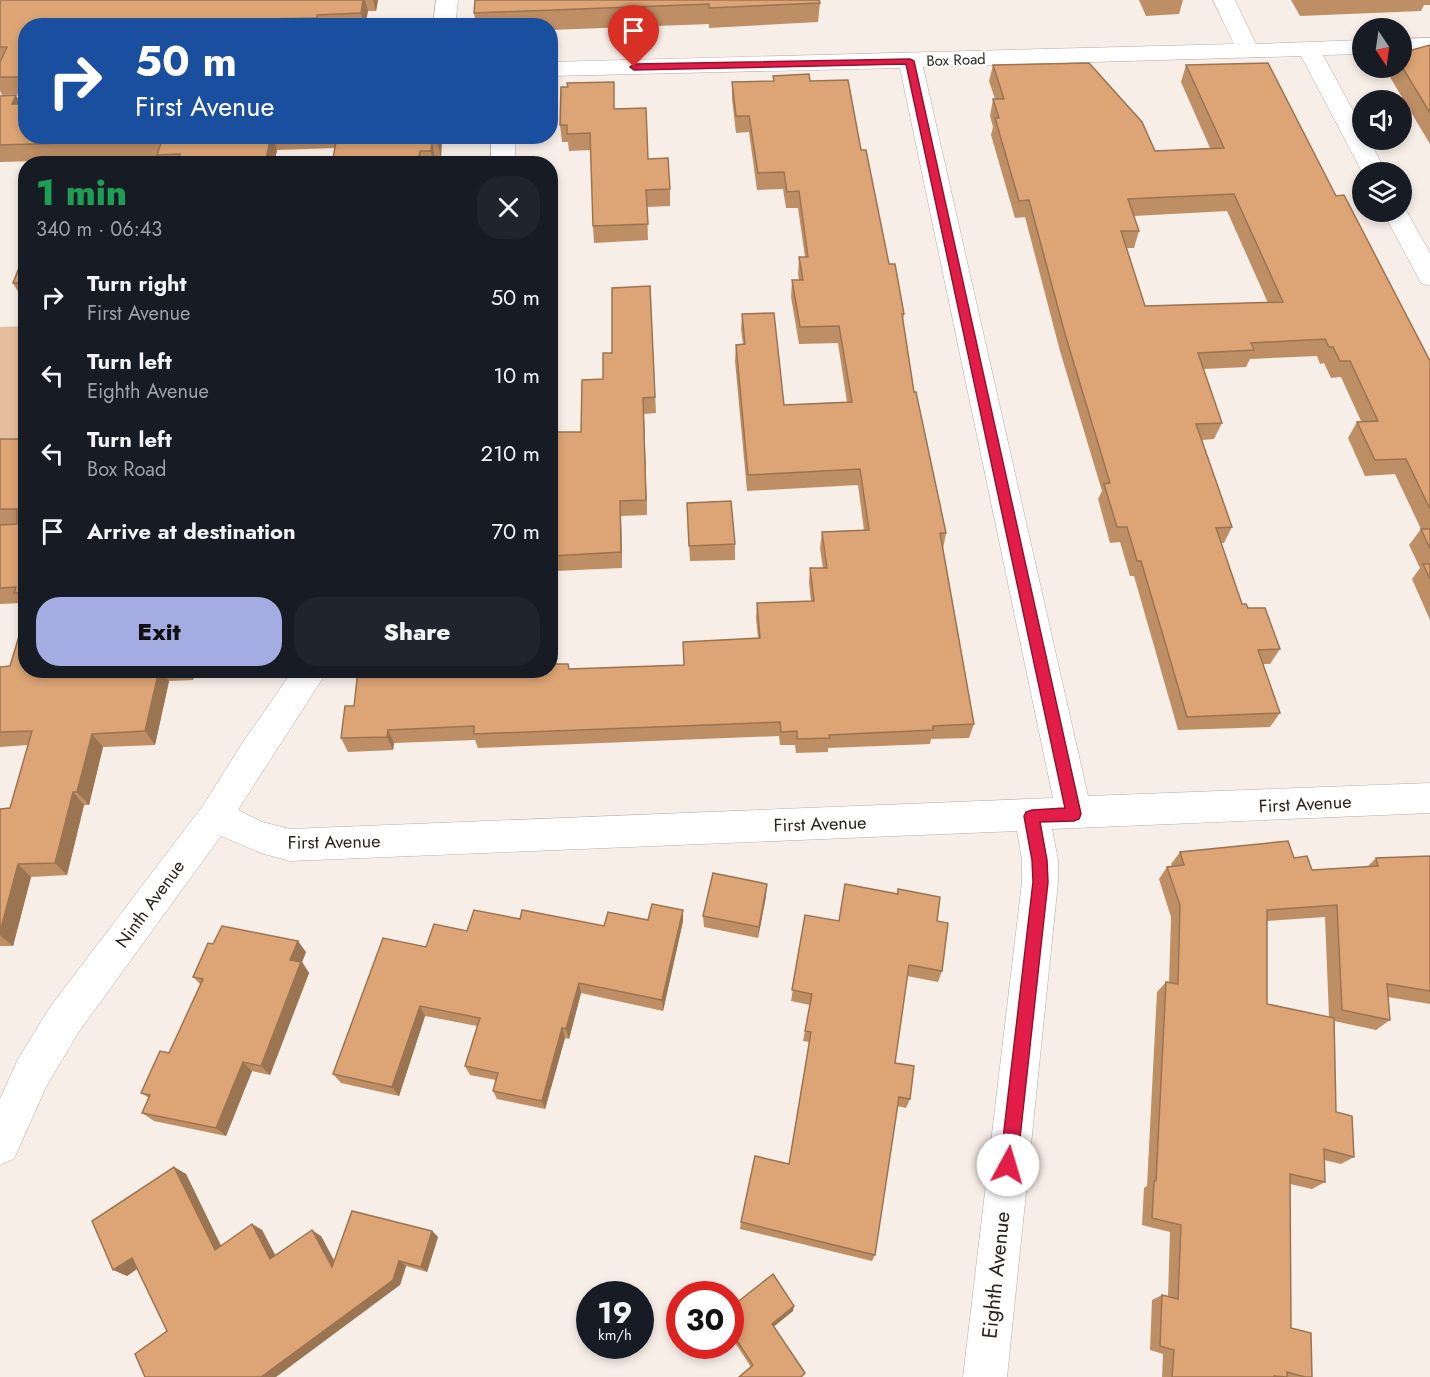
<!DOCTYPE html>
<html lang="en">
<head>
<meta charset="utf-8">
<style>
	:root { --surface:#171b24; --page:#20242c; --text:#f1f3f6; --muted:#9ea1a6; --accent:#a4ace2 }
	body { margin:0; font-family:Jost,sans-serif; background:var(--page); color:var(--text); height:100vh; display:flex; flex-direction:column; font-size:22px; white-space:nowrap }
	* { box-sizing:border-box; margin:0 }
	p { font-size:20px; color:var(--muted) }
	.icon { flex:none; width:33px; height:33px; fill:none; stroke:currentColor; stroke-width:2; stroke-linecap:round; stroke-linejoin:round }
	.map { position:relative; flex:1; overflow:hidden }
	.drawer { position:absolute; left:18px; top:156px; width:540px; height:522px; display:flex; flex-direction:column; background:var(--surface); border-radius:24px; box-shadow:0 3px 9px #0003 }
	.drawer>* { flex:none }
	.top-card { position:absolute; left:18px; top:18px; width:540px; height:126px; border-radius:24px; box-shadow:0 3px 9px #0003; background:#1a4fa0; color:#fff; overflow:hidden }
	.needle { width:39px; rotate:167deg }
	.fabs { position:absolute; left:1352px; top:18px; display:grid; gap:12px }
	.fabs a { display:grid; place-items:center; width:60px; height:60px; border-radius:50%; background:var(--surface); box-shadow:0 3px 9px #0003; font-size:30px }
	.speed { position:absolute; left:576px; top:1281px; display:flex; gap:12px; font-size:30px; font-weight:700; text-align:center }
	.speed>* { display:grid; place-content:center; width:78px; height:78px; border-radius:50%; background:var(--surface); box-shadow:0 3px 9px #0003; line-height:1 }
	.speed small { font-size:15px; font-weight:400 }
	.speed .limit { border:9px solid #d22; background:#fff; color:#111 }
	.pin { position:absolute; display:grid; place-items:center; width:51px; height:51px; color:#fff; margin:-62px -26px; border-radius:50% 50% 50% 0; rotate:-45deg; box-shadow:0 0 6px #0007 }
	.pin .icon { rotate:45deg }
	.me { position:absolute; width:66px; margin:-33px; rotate:6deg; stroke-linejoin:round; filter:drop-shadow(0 0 4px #0008) }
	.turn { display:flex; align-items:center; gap:21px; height:126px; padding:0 18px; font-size:27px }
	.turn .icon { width:78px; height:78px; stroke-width:2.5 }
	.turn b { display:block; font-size:42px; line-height:51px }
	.round { display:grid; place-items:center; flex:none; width:63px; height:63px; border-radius:24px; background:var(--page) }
	.headline { display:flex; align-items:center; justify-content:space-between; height:102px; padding:0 18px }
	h1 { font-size:36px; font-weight:800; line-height:45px; color:#1e9e55 }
	.button { display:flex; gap:12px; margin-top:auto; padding:12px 18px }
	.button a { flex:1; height:69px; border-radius:24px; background:var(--accent); color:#111; font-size:24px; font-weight:800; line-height:69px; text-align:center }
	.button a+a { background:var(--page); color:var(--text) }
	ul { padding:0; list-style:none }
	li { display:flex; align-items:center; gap:18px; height:78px; padding:0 18px }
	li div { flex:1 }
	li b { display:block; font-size:22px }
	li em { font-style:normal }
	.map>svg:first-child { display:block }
	.green { fill:#e6be9d }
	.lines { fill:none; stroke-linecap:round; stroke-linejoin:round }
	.street-casing { stroke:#b5ada6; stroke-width:1 }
	.street { fill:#fff; fill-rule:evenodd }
	.wall { fill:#be8e65; fill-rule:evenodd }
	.shaded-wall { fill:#9b7452 }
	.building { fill:#dda575; stroke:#9b7452; stroke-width:1.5; fill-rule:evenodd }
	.route { fill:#e11d48; stroke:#92132f; stroke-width:1.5 }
	.labels { text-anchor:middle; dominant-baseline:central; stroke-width:4.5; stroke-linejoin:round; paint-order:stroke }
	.far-street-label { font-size:15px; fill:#292523; stroke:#fffdfb }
	.street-label { font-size:18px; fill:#292523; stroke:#fffdfb }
	.near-street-label { font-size:21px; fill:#292523; stroke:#fffdfb }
</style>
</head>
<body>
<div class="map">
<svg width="1430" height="1377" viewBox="0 0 1430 1377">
	<rect width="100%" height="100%" fill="#f7eee7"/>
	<polygon class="green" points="25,326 25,440 0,441 0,327"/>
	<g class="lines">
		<g class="street-casing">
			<g id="street">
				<polygon points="436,0 458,0 455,26 433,26"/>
				<polygon points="1213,0 1235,0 1256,44 1362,40 1362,54 1323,55 1362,127 1362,140 1369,140 1386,172 1362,172 1301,56 923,67 1088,796 1430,783 1430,813 1052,829 1058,860 1058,882 1007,1377 963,1377 1022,882 1022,860 1017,831 290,861 261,853 221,836 78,1033 46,1087 14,1159 0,1165 0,1099 18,1059 50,1007 204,804 241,745 293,670 328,670 238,810 262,822 290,829 1053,798 900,68 550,76 550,62 1234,44"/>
				<polygon points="1430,38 1430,52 1401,53 1401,39"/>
				<polygon points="26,96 26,110 0,111 0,97"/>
				<rect x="491" y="136" width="24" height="28"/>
				<polygon points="1401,206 1407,212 1430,253 1430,286 1421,283 1383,212 1401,212"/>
			</g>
		</g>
		<use href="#street" class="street"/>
	</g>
	<g class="wall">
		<polygon points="0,0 378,0 376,11 368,11 365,26 26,26 26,99 23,94 2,95 0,91"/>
		<polygon points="475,0 820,3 818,22 709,28 709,24 550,30 550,26 476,26 474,13"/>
		<polygon points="1139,0 1183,0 1179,14 1146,16"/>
		<polygon points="1291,0 1430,0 1430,5 1424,5 1421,11 1300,16"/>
		<polygon points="1430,45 1430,144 1387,72 1389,68 1401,68 1401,53"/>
		<path d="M993,65L1155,151L1210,148L1181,82L1186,65L1336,196L1430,361V620L1412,579L1420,568L1409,545L1421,529L1395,474L1365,476L1348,438L1357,422L1361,421L1341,377L1331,378L1324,363L1320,364L1317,356L1250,359L1246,367L1203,369L1222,423L1214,439L1202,440L1232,527L1224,543H1221L1242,604L1248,608L1280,649L1270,664H1263L1280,713L1270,727L1178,730L1134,576H1130L1120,542L1110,543L1098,499L1102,491L1060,351L1025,217L1015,218L991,135L993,127L990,116L993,99H995L989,81ZM1227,211L1268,303L1145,306L1126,248H1134L1139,231L1134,216Z"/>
		<polygon points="773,76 810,81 861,150 889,264 904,314 903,320 914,392 946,533 943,549 974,724 969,738 931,739 930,744 828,748 828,752 796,753 795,745 780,745 779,736 478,748 475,740 394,743 393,750 348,752 341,738 354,706 550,670 552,460 581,432 603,379 612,353 650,286 656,413 644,414 647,515 621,516 622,568 555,571 553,664 568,664 569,669 684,665 758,638 756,618 757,603 811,601 809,583 810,568 823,568 820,548 822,532 864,530 858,485 747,491 735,361 736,345 743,344 741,330 742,314 784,405 847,402 838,343 799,344 791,297 792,280 799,280 798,274 799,257 805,257 798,208 786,208 783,189 757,190 749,132 736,133 732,99 732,82 773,81"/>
		<polygon points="0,96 21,104 26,136 442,136 441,158 435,158 435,164 332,164 335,148 277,150 274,164 161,164 158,158 0,162"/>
		<polygon points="615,109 670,189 670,206 647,207 648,240 594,243 593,226 591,150 569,151 568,142 562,142 560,125"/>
		<polygon points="26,250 26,300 23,300 13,283"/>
		<polygon points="0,439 26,439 26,608 21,603 0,604"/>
		<polygon points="687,503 735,544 735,560 690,561"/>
		<polygon points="10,666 26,670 195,670 193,680 169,681 155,745 103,747 89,805 84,805 67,875 31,877 13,946 0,946 0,809 10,808 28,745 0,747 0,667"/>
		<path d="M1180,852L1294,858L1312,870L1367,867L1376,858L1430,856V1004L1388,997L1390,1020L1376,1030L1334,1021L1336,1112L1354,1157L1341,1164L1324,1160L1325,1182L1312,1189L1290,1184L1291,1328L1312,1377H1162L1163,1354L1150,1350L1152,1300L1162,1295L1168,1297L1170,1232L1142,1225L1144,1188L1147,1186L1157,992L1166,982L1169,983L1171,917L1159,879L1167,867L1172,866L1171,864ZM1325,917L1329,1017L1267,1004V921Z"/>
		<polygon points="898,889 937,921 942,971 938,982 907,976 895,1063 910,1099 906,1108 897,1106 875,1255 872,1261 740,1229 741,1222 789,1164 809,1042 803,1041 810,1005 791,1001 805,915 838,921 897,894"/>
		<polygon points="766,896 758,938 704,927 703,916"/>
		<polygon points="520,919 604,926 648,920 683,921 663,1011 581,993 569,1039 565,1038 545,1109 497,1099 493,1091 496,1080 470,1075 465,1066 477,1026 425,1016 399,1096 341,1083 333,1074 426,947 467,931"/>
		<polygon points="213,944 306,952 302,962 309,973 270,1075 252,1071 226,1136 154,1121 142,1113 149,1098 141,1093 169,1053 201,985 193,977"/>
		<polygon points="174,1167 186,1174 221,1246 252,1224 262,1230 275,1255 321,1236 334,1261 432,1231 438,1237 427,1272 406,1266 400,1285 167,1331 137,1269 127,1276"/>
		<polygon points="730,1308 793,1311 773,1326 805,1373 802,1377 739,1377 751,1367 730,1335"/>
	</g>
	<g class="shaded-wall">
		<polygon points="363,0 365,0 368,11 365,26 364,26 361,13"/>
		<polygon points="373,0 378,0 376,11"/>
		<polygon points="26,76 26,99 20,88"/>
		<polygon points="16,95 25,112 12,104"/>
		<polygon points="271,136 272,136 277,150 274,164 265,164"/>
		<polygon points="332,136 337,136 335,148"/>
		<polygon points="438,136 442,136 441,158 437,141"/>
		<polygon points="432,141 435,158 435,164 433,164 431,151"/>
		<polygon points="420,151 422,164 419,164"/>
		<polygon points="643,398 644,414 647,515 646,500"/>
		<polygon points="620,501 621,516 622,568 621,552"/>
		<polygon points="553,556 555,571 553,679 550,668 550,638"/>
		<polygon points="159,670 162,670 169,681 155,745 145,731"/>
		<polygon points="187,670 195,670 193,680"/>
		<polygon points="388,730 394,743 393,750 387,737"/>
		<polygon points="92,734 103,747 89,805 77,792"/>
		<polygon points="73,792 84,805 67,875 55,863"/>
		<polygon points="18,864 31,877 13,946 0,935 0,932"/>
		<polygon points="767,884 766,896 758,938 759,927"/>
		<polygon points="683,910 683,921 663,1011 662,1000"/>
		<polygon points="298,941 306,952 302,962 309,973 270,1075 261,1066 290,960"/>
		<polygon points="579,983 581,993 569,1039 566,1029"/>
		<polygon points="420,1006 425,1016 399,1096 392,1087"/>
		<polygon points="562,1028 565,1038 545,1109 542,1101"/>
		<polygon points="243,1062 252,1071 226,1136 216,1128"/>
		<polygon points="174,1167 186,1174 226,1256 215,1250"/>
		<polygon points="252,1224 262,1230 280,1264 270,1259"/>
		<polygon points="312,1230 321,1236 341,1273 332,1267"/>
		<polygon points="432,1231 438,1237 427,1272 421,1267"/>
		<polygon points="132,1258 145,1263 127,1276 113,1270"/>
		<polygon points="399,1261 406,1266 400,1285 276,1377 261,1377"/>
		<polygon points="794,1306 793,1311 771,1329 772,1324"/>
	</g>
	<g class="building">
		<polygon points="0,0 363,0 361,13 317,15 317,18 266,19 265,22 161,26 26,26 26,76 20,88 20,79 18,77 0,77 0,62 7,47 0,47"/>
		<polygon points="475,0 819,0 820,3 709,8 709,4 474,13"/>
		<polygon points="1430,45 1430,113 1401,65 1401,53"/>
		<path d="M1089,63L1142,122L1155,151L1224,148L1186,65L1268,63L1336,196L1344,195L1430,361V509L1406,459L1375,460L1357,422L1378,421L1350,361H1340L1333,347H1329L1325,339L1251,343L1254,350L1198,353L1222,423L1196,424L1232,527L1216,528L1242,604H1246L1248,608H1265L1280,649L1258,650L1280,713L1187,717L1141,561H1137L1127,527H1117L1104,484L1110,483L1065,334L1029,200L1019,201L995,118H999L993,99H1004L993,65ZM1234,194L1283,302L1145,306L1121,231H1139L1128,199Z"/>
		<polygon points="809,74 810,81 848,80 861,150 866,150 889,264 895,264 904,314 902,314 914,392 916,392 946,533 940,533 974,724 933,726 933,730 829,735 830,738 797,739 797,731 781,732 780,722 474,734 474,726 388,730 387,737 341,738 345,706 354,706 358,670 550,670 550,664 568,664 569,669 684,665 683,642 760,638 757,603 814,601 810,568 827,568 822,532 869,530 860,469 748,475 736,345 745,344 742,314 774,313 784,405 852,402 839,326 800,327 792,280 803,280 799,257 808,257 799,191 787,192 784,172 758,173 749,116 736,116 732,82 774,81 773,76"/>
		<polygon points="614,82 614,109 646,108 648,159 668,158 670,189 646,190 648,224 593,226 590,133 567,134 567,125 560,125 561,87 568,87 567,83"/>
		<polygon points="16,95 12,104 26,104 26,136 271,136 265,164 178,164 180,154 157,155 162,140 0,145 0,96"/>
		<polygon points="337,136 438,136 437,141 432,141 431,151 420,151 418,162 389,164 332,164"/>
		<polygon points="26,250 26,283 13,283"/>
		<polygon points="650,286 655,397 643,398 646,500 620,501 621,552 553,556 550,638 550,460 552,460 552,432 581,432 582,380 603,379 603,353 612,353 612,288"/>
		<polygon points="0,439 26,439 26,593 14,593 16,587 0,588 0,525 17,524 17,509 0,509"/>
		<polygon points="731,501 735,544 689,546 687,503"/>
		<polygon points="1421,529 1430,529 1430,549"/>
		<polygon points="1423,564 1430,564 1430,579"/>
		<polygon points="26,613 26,670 159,670 145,731 92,734 77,792 73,792 55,863 18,864 0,932 0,809 10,808 32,731 0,732 0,667 10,666"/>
		<polygon points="1288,841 1294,858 1307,856 1312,870 1378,866 1376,858 1430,856 1430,991 1387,984 1390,1020 1342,1010 1337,905 1267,910 1267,1004 1334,1018 1336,1112 1352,1116 1354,1157 1324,1149 1325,1182 1290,1174 1291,1328 1311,1333 1312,1377 1305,1377 1287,1372 1287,1377 1274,1376 1274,1377 1172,1377 1174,1350 1160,1346 1162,1295 1178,1299 1181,1225 1152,1218 1154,1181 1156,1181 1166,982 1178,984 1180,905 1167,867 1184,865 1180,852"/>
		<polygon points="713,873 767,884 759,927 703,916"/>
		<polygon points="845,884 898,894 898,889 940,897 937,921 948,923 942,971 909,965 895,1063 914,1066 910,1099 899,1097 875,1255 741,1222 755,1156 789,1164 811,1032 805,1031 812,994 792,990 805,915 839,921"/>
		<polygon points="652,904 683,910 662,1000 579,983 566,1029 562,1028 542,1101 493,1091 498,1073 465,1066 480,1018 420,1006 392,1087 333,1074 383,938 426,947 434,924 467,931 474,910 520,919 522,910 604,926 608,912 648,920"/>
		<polygon points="222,926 298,941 290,960 301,962 261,1066 243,1062 216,1128 142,1113 150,1095 141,1093 160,1051 169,1053 203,979 193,977 208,943 213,944"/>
		<polygon points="174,1167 215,1250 252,1224 270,1259 312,1230 332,1267 352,1211 432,1231 421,1267 399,1261 393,1280 261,1377 145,1377 135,1354 167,1331 132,1258 113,1270 92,1221"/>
		<polygon points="773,1274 794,1306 772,1324 805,1373 801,1377 739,1377 753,1365 730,1330 730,1308"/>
	</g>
	<polygon class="route" points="910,59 914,61 1081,814 1079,819 1074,821 1040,822 1047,860 1048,882 1017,1165 1014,1171 1008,1173 1002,1171 1000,1165 1033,882 1032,860 1024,816 1026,812 1032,810 1065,808 906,64 634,70 630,67 634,64"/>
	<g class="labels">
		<g class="far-street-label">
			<text transform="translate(956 60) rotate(-2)">Box Road</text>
		</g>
		<g class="street-label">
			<text transform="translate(1305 804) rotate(-3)">First Avenue</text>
			<text transform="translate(820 824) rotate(-2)">First Avenue</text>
			<text transform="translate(334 842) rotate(-1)">First Avenue</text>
			<text transform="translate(150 904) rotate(-54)">Ninth Avenue</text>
		</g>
		<g class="near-street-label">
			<text transform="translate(996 1275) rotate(-84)">Eighth Avenue</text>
		</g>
	</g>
</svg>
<div class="fabs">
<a><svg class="needle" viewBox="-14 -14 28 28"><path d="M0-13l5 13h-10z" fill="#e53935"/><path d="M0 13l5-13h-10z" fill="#9ea1a6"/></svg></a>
<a><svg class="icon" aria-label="sound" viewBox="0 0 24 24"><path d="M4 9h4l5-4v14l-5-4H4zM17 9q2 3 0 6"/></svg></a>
<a><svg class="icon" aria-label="layers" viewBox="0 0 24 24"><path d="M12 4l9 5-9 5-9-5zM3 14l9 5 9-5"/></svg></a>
</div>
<div class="speed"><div>19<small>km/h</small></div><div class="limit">30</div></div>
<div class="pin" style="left:634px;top:67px;background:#d93025"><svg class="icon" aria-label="arrive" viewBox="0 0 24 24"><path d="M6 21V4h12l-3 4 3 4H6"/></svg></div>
<svg class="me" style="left:1008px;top:1165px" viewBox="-20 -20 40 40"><circle r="19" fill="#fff"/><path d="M0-13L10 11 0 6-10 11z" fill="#e11d48"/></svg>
<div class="top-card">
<div class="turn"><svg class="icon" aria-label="right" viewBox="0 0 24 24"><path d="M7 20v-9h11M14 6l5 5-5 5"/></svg><div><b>50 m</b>First Avenue</div></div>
</div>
<section class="drawer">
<div class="headline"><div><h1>1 min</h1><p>340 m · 06:43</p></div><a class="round"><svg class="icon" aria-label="close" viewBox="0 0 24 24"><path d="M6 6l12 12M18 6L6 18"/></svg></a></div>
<ul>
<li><svg class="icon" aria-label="right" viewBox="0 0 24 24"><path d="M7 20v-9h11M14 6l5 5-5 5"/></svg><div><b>Turn right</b><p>First Avenue</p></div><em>50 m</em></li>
<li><svg class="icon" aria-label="left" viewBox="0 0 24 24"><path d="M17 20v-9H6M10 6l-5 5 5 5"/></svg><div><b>Turn left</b><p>Eighth Avenue</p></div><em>10 m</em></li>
<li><svg class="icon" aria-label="left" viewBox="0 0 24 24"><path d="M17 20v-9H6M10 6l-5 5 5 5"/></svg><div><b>Turn left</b><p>Box Road</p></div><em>210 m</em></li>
<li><svg class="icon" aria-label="arrive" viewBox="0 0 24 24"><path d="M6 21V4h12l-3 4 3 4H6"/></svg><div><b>Arrive at destination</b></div><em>70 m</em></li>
</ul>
<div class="button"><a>Exit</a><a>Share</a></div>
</section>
</div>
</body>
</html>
